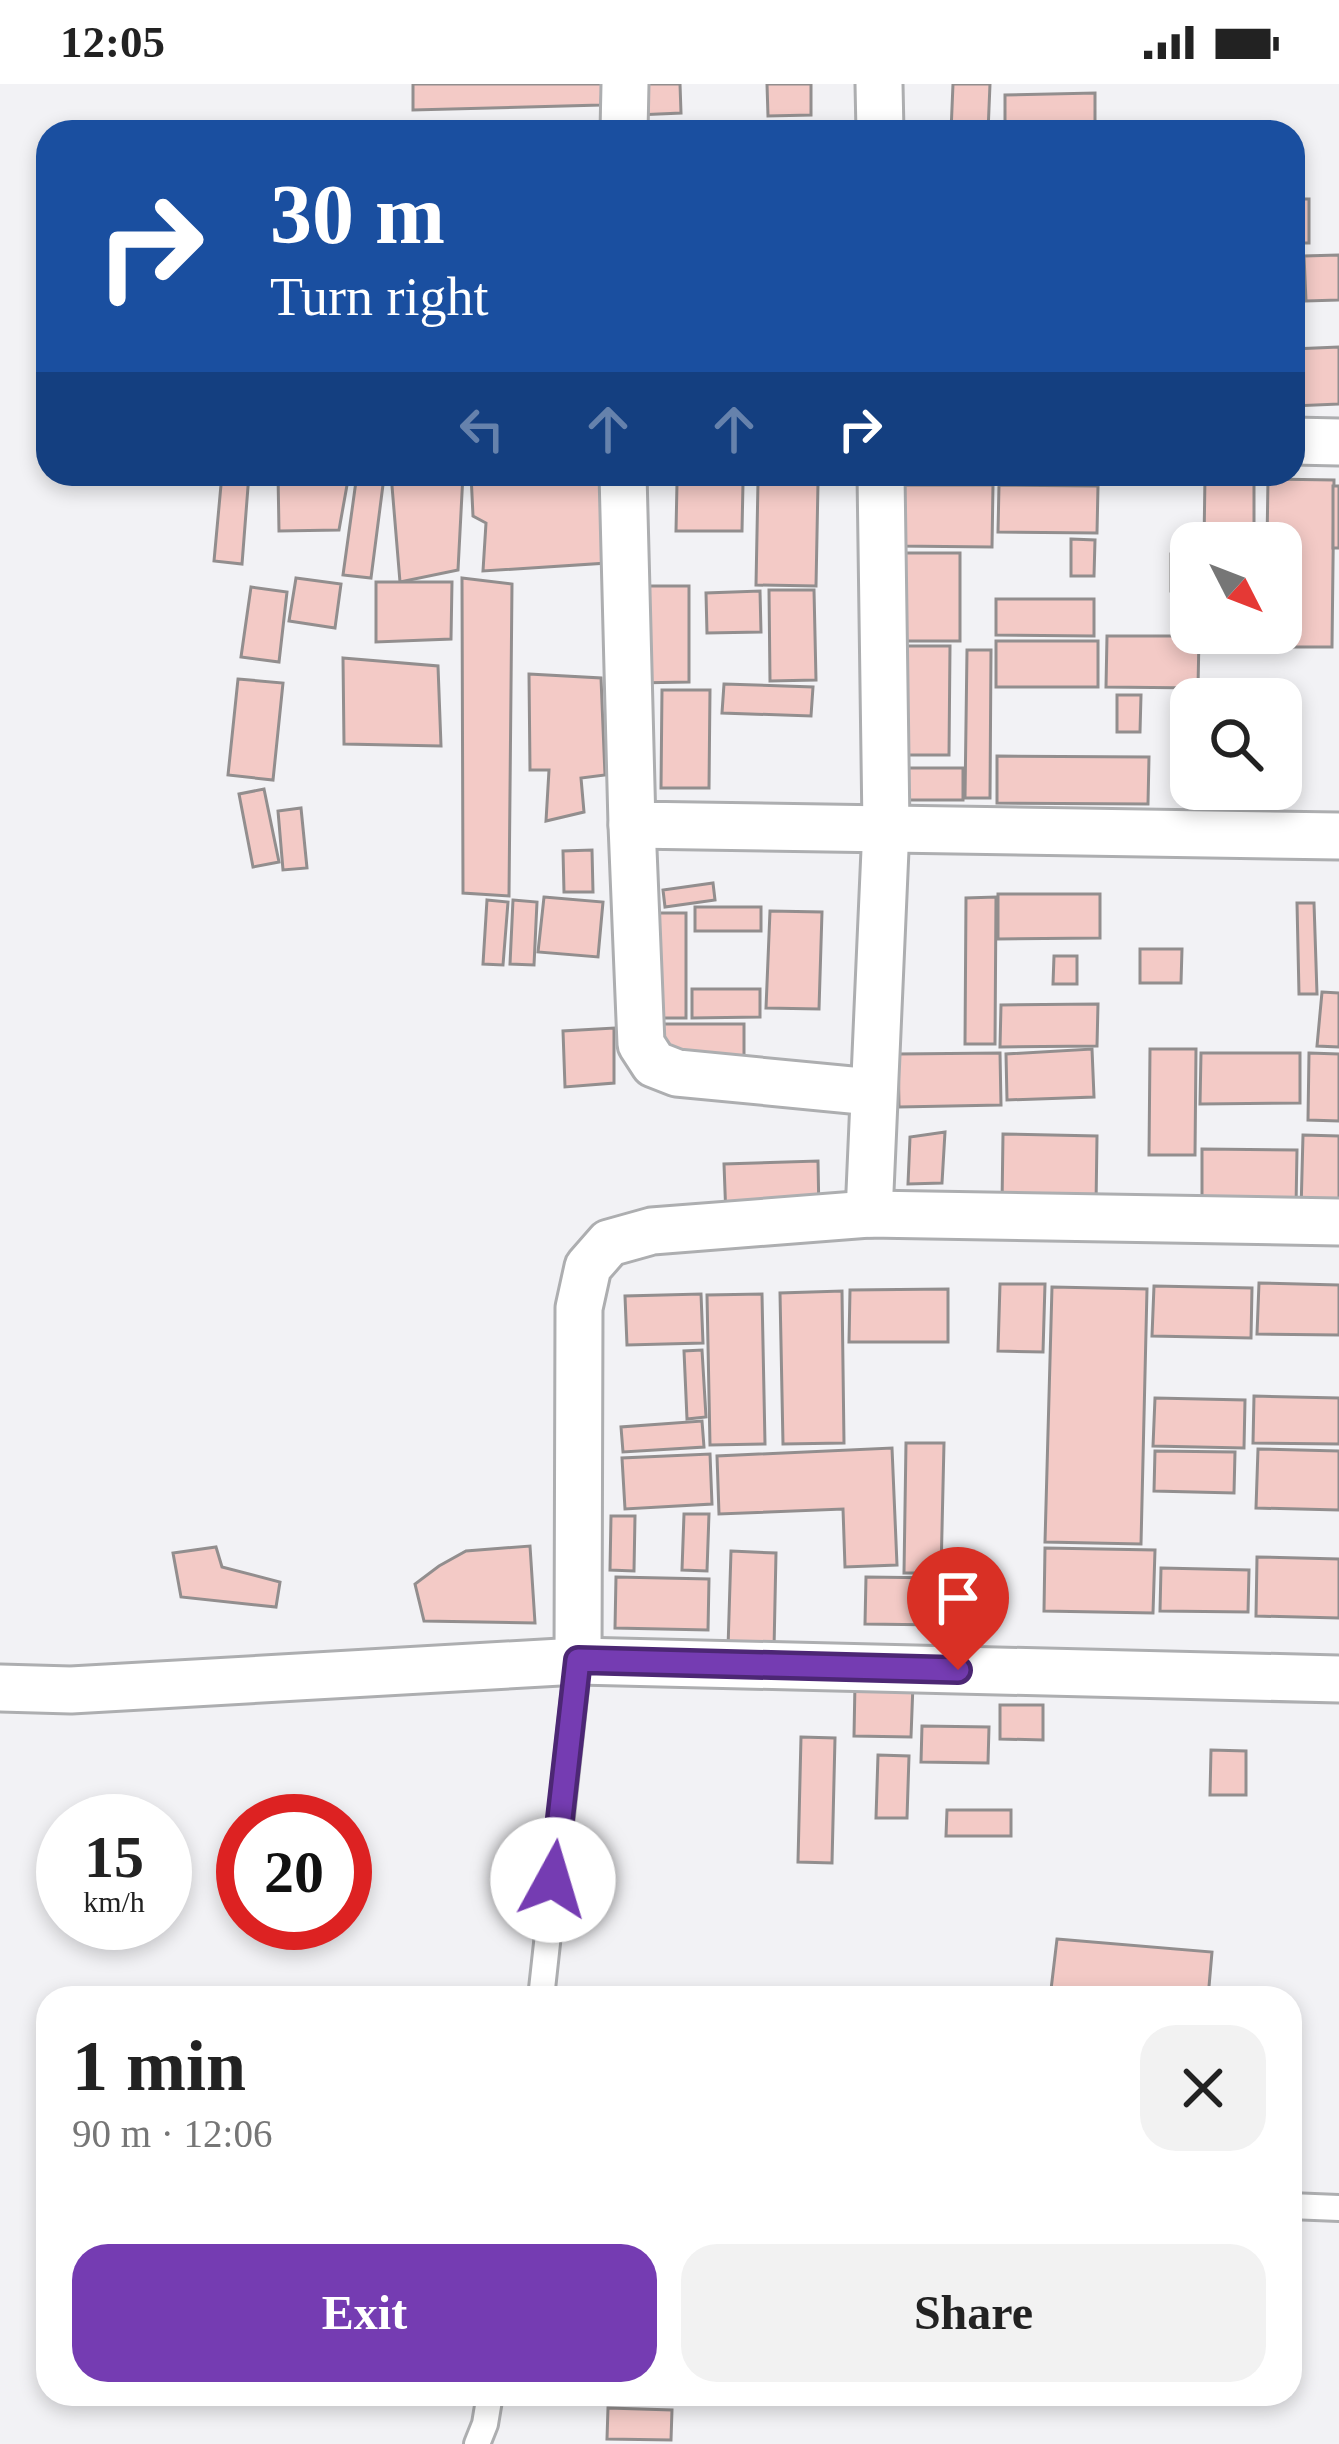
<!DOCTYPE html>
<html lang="en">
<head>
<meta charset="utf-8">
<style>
	:root { --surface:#fff; --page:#f2f2f2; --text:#222; --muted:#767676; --accent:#753cb2 }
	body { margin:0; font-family:"Times New Roman",serif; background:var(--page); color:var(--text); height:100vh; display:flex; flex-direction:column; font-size:45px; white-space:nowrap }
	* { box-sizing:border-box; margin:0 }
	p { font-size:39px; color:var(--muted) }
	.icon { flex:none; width:66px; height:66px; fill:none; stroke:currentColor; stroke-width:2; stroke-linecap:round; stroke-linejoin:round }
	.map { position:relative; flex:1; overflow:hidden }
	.side { position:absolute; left:36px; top:1902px; width:1266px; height:420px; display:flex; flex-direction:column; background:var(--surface); border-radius:36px; box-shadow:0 6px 18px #0003 }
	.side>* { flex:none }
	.top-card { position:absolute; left:36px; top:36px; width:1269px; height:366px; border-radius:36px; box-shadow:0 6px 18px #0003; background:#1a4fa0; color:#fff; overflow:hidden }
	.needle { width:78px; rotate:132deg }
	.controls { position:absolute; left:1170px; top:438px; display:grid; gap:24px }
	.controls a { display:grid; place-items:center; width:132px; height:132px; border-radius:24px; background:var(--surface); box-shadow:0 6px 18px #0003; font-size:60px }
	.speed { position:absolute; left:36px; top:1710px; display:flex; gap:24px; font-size:60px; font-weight:700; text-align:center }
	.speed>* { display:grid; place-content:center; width:156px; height:156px; border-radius:50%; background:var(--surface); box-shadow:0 6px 18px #0003; line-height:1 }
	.speed small { font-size:30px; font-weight:400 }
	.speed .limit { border:18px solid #d22; background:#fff; color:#111 }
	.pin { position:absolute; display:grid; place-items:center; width:102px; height:102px; color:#fff; margin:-123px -51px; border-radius:50% 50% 50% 0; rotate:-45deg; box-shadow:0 0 12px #0007 }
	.pin .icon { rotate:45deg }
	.me { position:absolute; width:132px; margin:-66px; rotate:6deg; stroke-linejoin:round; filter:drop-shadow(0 0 9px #0008) }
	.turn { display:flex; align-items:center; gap:42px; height:252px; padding:0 36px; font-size:54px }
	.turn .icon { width:156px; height:156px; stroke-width:2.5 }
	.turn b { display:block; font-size:84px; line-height:102px }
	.lanes { display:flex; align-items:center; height:114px; padding:0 36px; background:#0003; justify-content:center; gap:60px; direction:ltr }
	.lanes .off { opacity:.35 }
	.round { display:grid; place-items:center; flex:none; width:126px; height:126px; border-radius:36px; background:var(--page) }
	.headline { display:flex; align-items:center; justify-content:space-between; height:204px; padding:0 36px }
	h1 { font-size:72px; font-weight:800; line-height:90px }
	.cta { display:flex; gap:24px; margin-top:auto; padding:24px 36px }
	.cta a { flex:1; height:138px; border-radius:36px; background:var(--accent); color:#fff; font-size:48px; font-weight:800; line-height:138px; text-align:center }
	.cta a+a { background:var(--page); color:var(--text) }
	.status { display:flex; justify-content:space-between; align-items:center; height:84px; padding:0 60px; background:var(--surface); direction:ltr }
	.status svg { height:33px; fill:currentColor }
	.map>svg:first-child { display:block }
	.building { fill:#f3cac6; stroke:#928e8e; stroke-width:3 }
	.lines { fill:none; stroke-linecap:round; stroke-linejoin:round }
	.lane-casing { stroke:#adaeb0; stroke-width:30 }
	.street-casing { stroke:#adaeb0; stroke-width:51 }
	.lane { stroke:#fff; stroke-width:24 }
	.street { stroke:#fff; stroke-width:45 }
	.route-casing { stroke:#4c2774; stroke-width:30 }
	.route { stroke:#753cb2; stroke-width:21 }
</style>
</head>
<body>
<div class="status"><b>12:05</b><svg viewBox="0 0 49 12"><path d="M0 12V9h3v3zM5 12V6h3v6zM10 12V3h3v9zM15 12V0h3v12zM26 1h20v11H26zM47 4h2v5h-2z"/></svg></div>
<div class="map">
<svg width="1339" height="2360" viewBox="0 0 1339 2360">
	<rect width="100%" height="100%" fill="#f2f2f5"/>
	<g class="building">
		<polygon points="413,0 602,0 601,21 413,26"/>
		<polygon points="637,0 680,0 681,29 637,31"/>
		<polygon points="767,0 811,0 811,31 768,32"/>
		<polygon points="953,0 990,0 988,48 951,48"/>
		<polygon points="1095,9 1095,48 1005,48 1005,11"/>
		<rect x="1293" y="115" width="16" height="44"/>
		<polygon points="1339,171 1339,216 1306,217 1304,172"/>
		<polygon points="1339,263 1339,320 1293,322 1293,265"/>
		<polygon points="222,390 249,390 242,480 214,477"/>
		<polygon points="278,390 349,390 339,446 279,447"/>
		<polygon points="357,390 384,393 371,494 343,491"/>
		<polygon points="391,390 463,390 458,486 400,498"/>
		<polygon points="471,390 608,390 607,479 483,487 486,439 473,432"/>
		<polygon points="1205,392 1254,393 1254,459 1204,459"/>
		<polygon points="1268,395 1334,396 1332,563 1266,563 1266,549 1281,549 1281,459 1267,459"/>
		<polygon points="758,398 818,399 816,502 756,501"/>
		<polygon points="677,399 743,399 742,447 676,447"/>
		<polygon points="897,401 993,401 992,463 897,462"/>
		<polygon points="999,401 1098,402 1097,449 998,448"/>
		<rect x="1333" y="402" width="6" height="62"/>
		<polygon points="1071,455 1095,456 1094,492 1071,492"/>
		<polygon points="899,469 960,469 960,557 898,557"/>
		<rect x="1171" y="470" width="20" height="37"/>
		<polygon points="296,494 341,500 335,544 289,537"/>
		<polygon points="462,494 512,500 509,812 463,809"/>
		<polygon points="376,498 452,498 451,555 376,558"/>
		<polygon points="634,502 689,502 689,598 635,599"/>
		<polygon points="251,503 287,508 279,578 241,573"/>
		<polygon points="769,506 814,506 816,596 770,597"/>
		<polygon points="760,507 761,548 707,549 706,509"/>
		<polygon points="996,515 1094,515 1094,552 996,551"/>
		<polygon points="1107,552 1199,552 1198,604 1106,603"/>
		<rect x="996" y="557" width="102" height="46"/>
		<polygon points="898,562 950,562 949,671 897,671"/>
		<polygon points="967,566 991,566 990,714 965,714"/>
		<polygon points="343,574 438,582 441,662 344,660"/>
		<polygon points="529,590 601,594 605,691 581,694 584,728 546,737 549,686 530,686"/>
		<polygon points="238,595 283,599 273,696 228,691"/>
		<polygon points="724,600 813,603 811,632 722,629"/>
		<polygon points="662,606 710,606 709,704 661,704"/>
		<polygon points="1117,611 1141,611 1140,648 1117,648"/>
		<polygon points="997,672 1149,673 1148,720 997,719"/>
		<polygon points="895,684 963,684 963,716 894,716"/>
		<polygon points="264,705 279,778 253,783 239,710"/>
		<polygon points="301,724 307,784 283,786 278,727"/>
		<polygon points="592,766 593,808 564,808 563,767"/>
		<polygon points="713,799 715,816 665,823 663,806"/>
		<polygon points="998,810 1100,810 1100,854 998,855"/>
		<polygon points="544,813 603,818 598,873 538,868"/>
		<polygon points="996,813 995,960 965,960 966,814"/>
		<polygon points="487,816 508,818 503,881 483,880"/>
		<polygon points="513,816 537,818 534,881 510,880"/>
		<polygon points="1297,819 1314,819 1317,910 1299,910"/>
		<rect x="695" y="823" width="66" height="24"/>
		<polygon points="770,827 822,828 819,925 766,924"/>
		<rect x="642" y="829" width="44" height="105"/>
		<polygon points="1140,865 1182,865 1181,899 1140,899"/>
		<polygon points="1054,872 1077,872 1077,900 1053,900"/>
		<polygon points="692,905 760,905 760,933 692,934"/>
		<polygon points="1322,908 1339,909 1339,963 1317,962"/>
		<polygon points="1098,920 1097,962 1000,963 1001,921"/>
		<rect x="663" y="940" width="81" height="37"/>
		<polygon points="614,944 614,999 565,1003 563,947"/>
		<polygon points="1092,965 1094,1013 1007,1016 1006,970"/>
		<polygon points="1150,965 1196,965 1195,1071 1149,1071"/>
		<polygon points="1000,969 1001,1021 899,1023 898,970"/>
		<polygon points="1201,969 1300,969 1300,1019 1200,1020"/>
		<polygon points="1309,969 1339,970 1339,1037 1308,1036"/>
		<polygon points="945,1048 942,1099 908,1100 910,1053"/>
		<polygon points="1003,1050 1097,1052 1096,1122 1002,1121"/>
		<polygon points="1303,1051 1339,1052 1339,1127 1301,1127"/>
		<polygon points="1202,1065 1297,1066 1296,1123 1202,1122"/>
		<polygon points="818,1077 819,1131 726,1134 724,1080"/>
		<polygon points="1259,1199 1339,1201 1339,1251 1257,1250"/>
		<polygon points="1000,1200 1045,1200 1043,1268 998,1267"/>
		<polygon points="1154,1202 1252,1204 1251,1254 1152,1252"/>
		<polygon points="1052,1203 1147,1205 1141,1460 1045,1458"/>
		<polygon points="948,1205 948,1258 849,1258 850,1206"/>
		<polygon points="842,1207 844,1359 783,1360 780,1209"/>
		<polygon points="701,1210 703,1259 627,1261 625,1212"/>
		<polygon points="762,1210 765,1360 710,1361 707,1211"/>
		<polygon points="702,1266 706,1333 687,1335 684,1267"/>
		<polygon points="1254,1312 1339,1314 1339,1360 1253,1359"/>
		<polygon points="1155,1314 1245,1316 1244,1364 1153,1362"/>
		<polygon points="702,1337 704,1363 623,1368 621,1343"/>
		<polygon points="906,1359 944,1359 941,1489 904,1489"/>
		<polygon points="892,1364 897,1481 845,1483 843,1425 719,1430 717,1372"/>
		<polygon points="1258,1365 1339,1367 1339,1426 1256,1424"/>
		<polygon points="1155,1367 1235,1368 1234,1409 1154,1407"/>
		<polygon points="710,1370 712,1420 625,1425 622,1374"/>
		<polygon points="684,1430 709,1430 707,1487 682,1486"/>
		<polygon points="611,1432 635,1432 634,1487 610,1486"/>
		<polygon points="530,1462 535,1539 424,1537 415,1500 439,1482 466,1467"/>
		<polygon points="216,1463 222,1483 280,1498 276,1523 181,1513 173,1469"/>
		<polygon points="1045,1464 1155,1466 1153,1529 1044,1527"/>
		<polygon points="731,1467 776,1469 774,1565 728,1564"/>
		<polygon points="1257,1473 1339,1475 1339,1534 1256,1532"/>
		<polygon points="1161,1484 1249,1486 1248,1528 1160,1527"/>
		<polygon points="616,1493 709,1495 708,1546 615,1544"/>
		<polygon points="866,1493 942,1494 941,1541 865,1540"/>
		<polygon points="855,1599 913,1600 911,1653 854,1652"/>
		<polygon points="1000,1621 1043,1621 1043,1656 1000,1655"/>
		<polygon points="922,1642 989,1643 988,1679 921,1678"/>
		<polygon points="801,1653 835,1654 832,1779 798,1778"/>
		<polygon points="1211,1666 1246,1667 1246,1711 1210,1711"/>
		<polygon points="878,1671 909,1672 907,1734 876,1734"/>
		<polygon points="947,1726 1011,1726 1011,1752 946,1752"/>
		<polygon points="1057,1855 1212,1868 1208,1914 1050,1914"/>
		<polygon points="608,2324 672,2326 671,2356 607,2355"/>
	</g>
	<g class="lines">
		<g class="lane-casing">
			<g id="lane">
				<polyline points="541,1914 578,1577"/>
				<polyline points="1290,2122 1339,2124"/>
				<polyline points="477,2360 485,2340 490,2310"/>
			</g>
		</g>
		<g class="street-casing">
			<g id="street">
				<polyline points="879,0 880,48"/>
				<polyline points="624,48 625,0"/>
				<polyline points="1293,357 1339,358"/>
				<polyline points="623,390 632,741 1339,752"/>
				<polyline points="632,741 641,960 654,980 677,989 872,1008"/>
				<polyline points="869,1130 886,743 881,390"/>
				<polyline points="578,1577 579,1224 588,1183 609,1159 652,1147 869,1130 1339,1138"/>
				<polyline points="0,1604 71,1606 578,1577 1339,1595"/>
			</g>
		</g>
		<use href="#lane" class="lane"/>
		<use href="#street" class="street"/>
	</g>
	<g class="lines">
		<g class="route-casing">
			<polyline id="route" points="553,1796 578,1576 958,1586"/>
		</g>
		<use href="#route" class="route"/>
	</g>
</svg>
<div class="controls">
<a><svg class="needle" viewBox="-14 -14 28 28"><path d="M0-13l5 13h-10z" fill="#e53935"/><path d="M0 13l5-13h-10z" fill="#767676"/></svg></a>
<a><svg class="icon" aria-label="search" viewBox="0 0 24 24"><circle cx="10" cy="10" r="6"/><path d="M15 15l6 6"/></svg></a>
</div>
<div class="speed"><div>15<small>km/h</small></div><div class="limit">20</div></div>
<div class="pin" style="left:958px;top:1586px;background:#d93025"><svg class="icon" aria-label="arrive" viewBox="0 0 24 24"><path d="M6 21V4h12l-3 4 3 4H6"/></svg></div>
<svg class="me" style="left:553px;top:1796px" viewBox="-20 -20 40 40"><circle r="19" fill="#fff"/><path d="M0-13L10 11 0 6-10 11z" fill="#753cb2"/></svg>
<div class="top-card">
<div class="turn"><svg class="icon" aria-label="right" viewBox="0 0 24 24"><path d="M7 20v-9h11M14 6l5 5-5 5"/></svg><div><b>30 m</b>Turn right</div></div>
<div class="lanes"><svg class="icon off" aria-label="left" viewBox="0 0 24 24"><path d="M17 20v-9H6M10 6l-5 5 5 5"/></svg><svg class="icon off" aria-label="ahead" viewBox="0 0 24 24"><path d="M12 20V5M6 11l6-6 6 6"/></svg><svg class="icon off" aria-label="ahead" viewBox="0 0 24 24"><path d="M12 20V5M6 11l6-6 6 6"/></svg><svg class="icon" aria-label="right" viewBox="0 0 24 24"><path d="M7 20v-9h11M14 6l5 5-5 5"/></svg></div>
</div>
<section class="side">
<div class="headline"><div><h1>1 min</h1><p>90 m · 12:06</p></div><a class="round"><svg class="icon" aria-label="close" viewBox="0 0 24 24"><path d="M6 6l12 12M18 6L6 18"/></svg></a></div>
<div class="cta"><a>Exit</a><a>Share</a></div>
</section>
</div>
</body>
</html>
